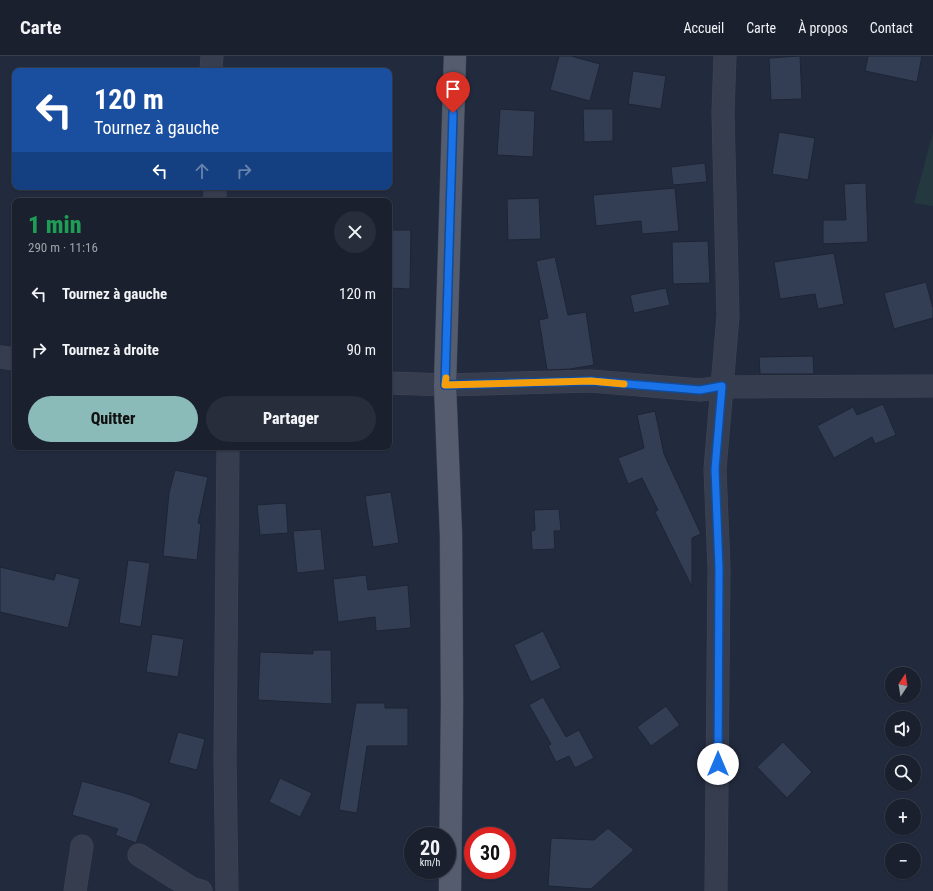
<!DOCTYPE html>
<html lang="fr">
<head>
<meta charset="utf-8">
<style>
	:root { --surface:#1a202e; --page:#272d3a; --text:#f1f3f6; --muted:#9fa3aa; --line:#383e4a; --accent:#8bbbb9 }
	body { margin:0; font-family:"Roboto Condensed",sans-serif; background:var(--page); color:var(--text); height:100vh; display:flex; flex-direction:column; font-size:15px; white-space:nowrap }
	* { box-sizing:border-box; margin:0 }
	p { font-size:13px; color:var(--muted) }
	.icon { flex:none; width:22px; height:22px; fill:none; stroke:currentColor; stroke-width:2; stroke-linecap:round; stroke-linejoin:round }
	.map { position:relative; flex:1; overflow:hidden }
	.details { position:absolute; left:12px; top:142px; width:380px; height:252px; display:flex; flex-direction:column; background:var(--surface); border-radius:8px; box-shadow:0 1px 3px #0004,0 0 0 1px var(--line) }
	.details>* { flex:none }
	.banner { position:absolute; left:12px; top:12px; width:380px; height:122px; border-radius:8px; box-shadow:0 1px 3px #0004,0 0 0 1px var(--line); background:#1a4fa0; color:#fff; overflow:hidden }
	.needle { width:26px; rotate:12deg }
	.tools { position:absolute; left:885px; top:611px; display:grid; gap:8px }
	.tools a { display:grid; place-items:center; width:36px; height:36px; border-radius:50%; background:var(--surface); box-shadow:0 1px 3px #0004,0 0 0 1px var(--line); font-size:20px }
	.speed { position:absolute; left:404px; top:771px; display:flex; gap:8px; font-size:20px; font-weight:700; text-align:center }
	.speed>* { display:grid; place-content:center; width:52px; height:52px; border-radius:50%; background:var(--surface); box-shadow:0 1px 3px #0004,0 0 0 1px var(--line); line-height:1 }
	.speed small { font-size:10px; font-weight:400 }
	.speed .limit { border:6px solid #d22; background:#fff; color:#111 }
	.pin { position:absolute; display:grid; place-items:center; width:34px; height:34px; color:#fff; margin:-41px -17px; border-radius:50% 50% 50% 0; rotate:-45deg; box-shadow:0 0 4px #0007 }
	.pin .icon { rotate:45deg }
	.me { position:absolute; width:44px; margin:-22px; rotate:0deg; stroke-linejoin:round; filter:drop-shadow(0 0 3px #0008) }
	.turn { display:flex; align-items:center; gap:14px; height:84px; padding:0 16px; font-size:18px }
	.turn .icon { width:52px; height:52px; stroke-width:2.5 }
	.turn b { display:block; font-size:28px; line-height:34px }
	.lanes { display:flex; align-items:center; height:38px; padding:0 16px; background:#0003; justify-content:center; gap:20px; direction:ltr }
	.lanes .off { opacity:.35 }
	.round { display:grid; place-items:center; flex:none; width:42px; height:42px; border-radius:21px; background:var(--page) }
	.summary { display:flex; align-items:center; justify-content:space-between; height:68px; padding:0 16px }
	h1 { font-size:24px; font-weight:800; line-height:30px; color:#1e9e55 }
	.primary-button { display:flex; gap:8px; margin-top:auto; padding:8px 16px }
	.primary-button a { flex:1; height:46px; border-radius:24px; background:var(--accent); color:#111; font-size:16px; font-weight:800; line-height:46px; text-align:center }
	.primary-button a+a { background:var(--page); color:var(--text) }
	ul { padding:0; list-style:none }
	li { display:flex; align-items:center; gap:12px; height:56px; padding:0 16px }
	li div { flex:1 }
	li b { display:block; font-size:15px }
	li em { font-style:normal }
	header { display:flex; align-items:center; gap:24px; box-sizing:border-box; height:56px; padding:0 20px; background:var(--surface); border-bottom:1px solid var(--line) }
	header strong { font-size:19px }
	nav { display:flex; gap:22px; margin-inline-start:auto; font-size:14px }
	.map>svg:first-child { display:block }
	.green { fill:#24393f }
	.building { fill:#333e54; stroke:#1d2435 }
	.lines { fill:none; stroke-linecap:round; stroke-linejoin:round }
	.minor-casing { stroke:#3f4657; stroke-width:23 }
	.major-casing { stroke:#3f4657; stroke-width:23 }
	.minor { stroke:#363d4e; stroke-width:22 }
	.major { stroke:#545c6e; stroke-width:22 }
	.route-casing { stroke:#114b97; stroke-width:10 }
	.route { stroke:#1a73e8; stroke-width:7 }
	.slow { stroke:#f59e0b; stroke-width:7 }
</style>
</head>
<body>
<header>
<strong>Carte</strong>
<nav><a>Accueil</a><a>Carte</a><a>À propos</a><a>Contact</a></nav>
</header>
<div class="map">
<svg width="933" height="835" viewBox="0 0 933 835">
	<rect width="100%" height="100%" fill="#222b3e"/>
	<polygon class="green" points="933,77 933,150 914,147"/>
	<g class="building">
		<polygon points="559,0 571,0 600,8 590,45 550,34"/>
		<polygon points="800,0 802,43 771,44 769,2"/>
		<polygon points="868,0 922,0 917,26 865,15"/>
		<polygon points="633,15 666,20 661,53 628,48"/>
		<polygon points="500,53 535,55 533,101 497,99"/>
		<polygon points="583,53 613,53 613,85 584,86"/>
		<polygon points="779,76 815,82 808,124 772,118"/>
		<polygon points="705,107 707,126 673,129 671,111"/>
		<polygon points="866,127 868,186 823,188 823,164 846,164 844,128"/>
		<polygon points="675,132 679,175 642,178 641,165 596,170 593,139"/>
		<polygon points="539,142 541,183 508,184 507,143"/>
		<polygon points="389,174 411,174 410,233 389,232"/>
		<polygon points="708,185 710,227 673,228 672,186"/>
		<polygon points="834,197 844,248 818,253 815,238 780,243 774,206"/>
		<polygon points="555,201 568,259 586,256 594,309 570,313 547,314 539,264 548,262 536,205"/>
		<polygon points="926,226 933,252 933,262 894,273 884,237"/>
		<polygon points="666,232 670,249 634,257 630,239"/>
		<polygon points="813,300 814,318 760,318 759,301"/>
		<polygon points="883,348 896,379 875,388 872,381 834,402 817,370 853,351 857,359"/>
		<polygon points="655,355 664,398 701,478 692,482 692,531 655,456 658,454 642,422 628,428 618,402 644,392 637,359"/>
		<polygon points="175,414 208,421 198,467 201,468 197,504 163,500 169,437"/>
		<polygon points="391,436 399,487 373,491 365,440"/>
		<polygon points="286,447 288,477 260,479 257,449"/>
		<polygon points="559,453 561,475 554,475 555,493 532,494 531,475 535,474 534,454"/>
		<polygon points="321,473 325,514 297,517 293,475"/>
		<polygon points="128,504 150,507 141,571 119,567"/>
		<polygon points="0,511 54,524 56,517 80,523 68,572 0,556"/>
		<polygon points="366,519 368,534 408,529 411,572 376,575 375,561 338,566 333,523"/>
		<polygon points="543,575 561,612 531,626 514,589"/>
		<polygon points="152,578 184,583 178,621 146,616"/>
		<polygon points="313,594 331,594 332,648 258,644 260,596 313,598"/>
		<polygon points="543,641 566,681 579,674 594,702 575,712 569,700 556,706 548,690 551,688 529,649"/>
		<polygon points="356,647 385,647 385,652 408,652 408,690 367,690 357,757 339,754"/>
		<polygon points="666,650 680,669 651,690 637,671"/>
		<polygon points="178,676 205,683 197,714 169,707"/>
		<polygon points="783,686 812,716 787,742 757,711"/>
		<polygon points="280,722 312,737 300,761 269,746"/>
		<polygon points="82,725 131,739 151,747 136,787 115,779 118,773 72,759"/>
		<polygon points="608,772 634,794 591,833 548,830 551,782 594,784"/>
	</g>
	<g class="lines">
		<g class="minor-casing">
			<g id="minor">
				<polyline points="211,15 212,0"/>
				<polyline points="215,131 215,145"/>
				<polyline points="0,301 15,303"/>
				<polyline points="389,327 445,329 591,325 700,334 722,331 933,330"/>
				<polyline points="139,799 191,832 201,835"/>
				<polyline points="75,835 82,790"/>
				<polyline points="227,835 225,703 228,391"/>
				<polyline points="716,835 719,512 715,413 728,260 723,57 725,0"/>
			</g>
		</g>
		<g class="major-casing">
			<polyline id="major" points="450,835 452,648 451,479 445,329 455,0"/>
		</g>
		<use href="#minor" class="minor"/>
		<use href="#major" class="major"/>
	</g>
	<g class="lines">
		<g class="route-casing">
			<polyline id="route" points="453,57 445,329 591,325 700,334 722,330 715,413 719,512 718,708"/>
		</g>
		<use href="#route" class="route"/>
		<polyline class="slow" points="446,322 445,329 591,325 624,328"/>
	</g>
</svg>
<div class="tools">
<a><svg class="needle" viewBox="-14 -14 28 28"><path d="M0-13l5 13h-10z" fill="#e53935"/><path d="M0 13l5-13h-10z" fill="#9fa3aa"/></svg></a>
<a><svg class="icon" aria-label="sound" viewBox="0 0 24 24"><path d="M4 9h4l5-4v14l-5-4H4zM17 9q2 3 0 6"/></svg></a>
<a><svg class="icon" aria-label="search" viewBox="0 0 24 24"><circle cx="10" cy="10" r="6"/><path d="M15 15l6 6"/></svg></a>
<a>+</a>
<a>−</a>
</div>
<div class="speed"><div>20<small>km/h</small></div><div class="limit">30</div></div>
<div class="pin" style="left:453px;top:57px;background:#d93025"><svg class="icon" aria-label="arrive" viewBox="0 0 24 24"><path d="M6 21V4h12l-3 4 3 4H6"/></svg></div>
<svg class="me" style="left:718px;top:708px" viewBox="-20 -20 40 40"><circle r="19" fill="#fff"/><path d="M0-13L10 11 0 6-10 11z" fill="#1a73e8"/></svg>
<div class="banner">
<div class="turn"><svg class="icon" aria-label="left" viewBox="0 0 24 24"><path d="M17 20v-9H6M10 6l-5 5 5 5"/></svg><div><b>120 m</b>Tournez à gauche</div></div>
<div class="lanes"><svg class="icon" aria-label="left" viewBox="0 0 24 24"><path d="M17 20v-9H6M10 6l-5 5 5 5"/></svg><svg class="icon off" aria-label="ahead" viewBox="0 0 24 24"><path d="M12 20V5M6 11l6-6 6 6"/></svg><svg class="icon off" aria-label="right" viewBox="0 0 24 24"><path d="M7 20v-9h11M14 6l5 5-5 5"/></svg></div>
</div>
<section class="details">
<div class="summary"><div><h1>1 min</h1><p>290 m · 11:16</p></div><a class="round"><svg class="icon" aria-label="close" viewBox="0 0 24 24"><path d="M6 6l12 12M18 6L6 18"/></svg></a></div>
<ul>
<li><svg class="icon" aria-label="left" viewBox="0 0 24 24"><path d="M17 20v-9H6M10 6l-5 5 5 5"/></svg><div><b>Tournez à gauche</b></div><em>120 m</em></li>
<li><svg class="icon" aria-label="right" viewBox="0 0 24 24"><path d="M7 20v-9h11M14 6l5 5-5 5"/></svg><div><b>Tournez à droite</b></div><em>90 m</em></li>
</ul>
<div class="primary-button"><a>Quitter</a><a>Partager</a></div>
</section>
</div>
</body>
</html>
